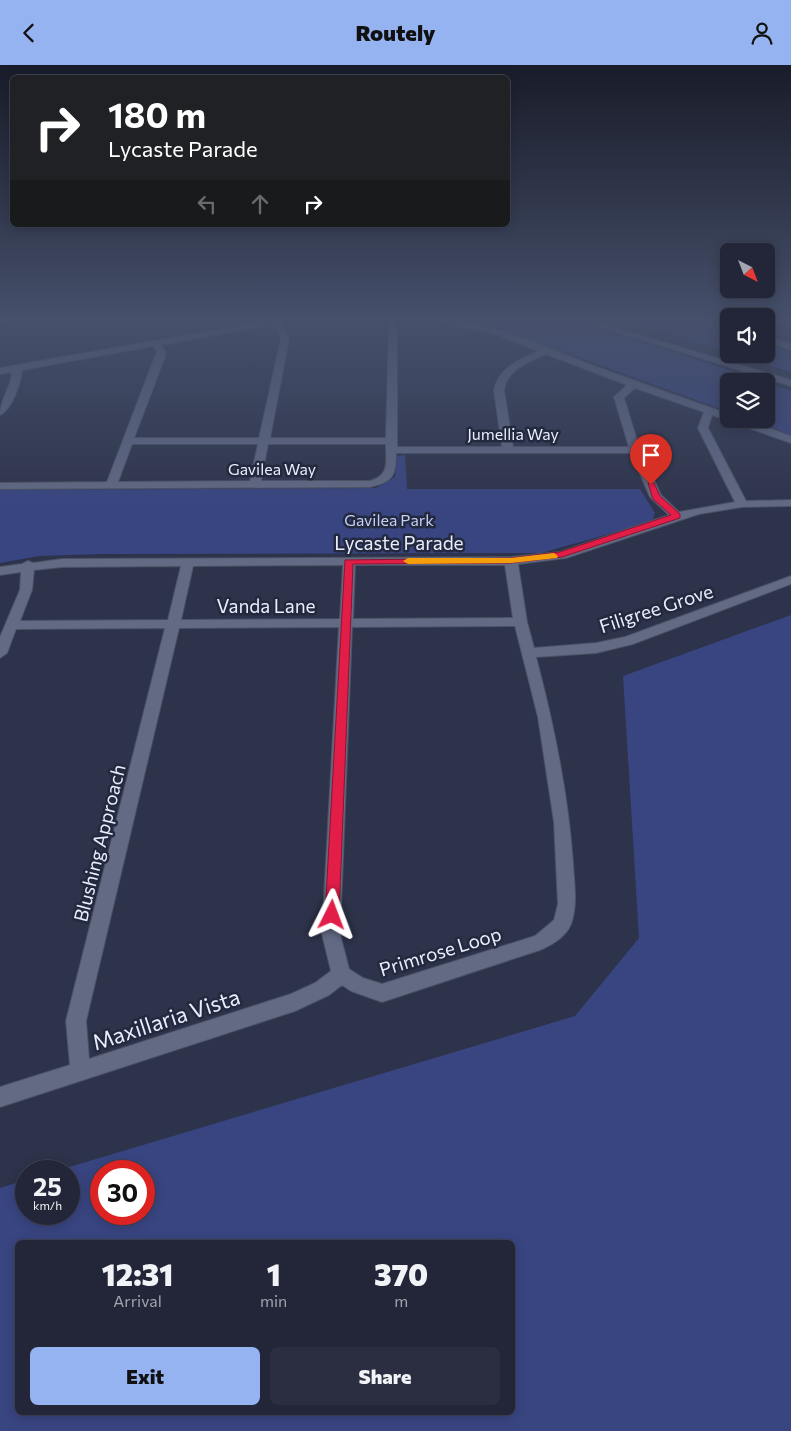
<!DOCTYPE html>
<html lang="en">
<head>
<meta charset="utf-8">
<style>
	:root { --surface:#222638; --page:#2a2e40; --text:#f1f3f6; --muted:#a2a5ae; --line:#3f4353; --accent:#95b2f1 }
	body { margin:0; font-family:Commissioner,sans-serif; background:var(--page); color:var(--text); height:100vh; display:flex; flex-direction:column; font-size:19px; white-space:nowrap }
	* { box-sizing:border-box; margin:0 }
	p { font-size:16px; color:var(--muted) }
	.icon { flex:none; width:28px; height:28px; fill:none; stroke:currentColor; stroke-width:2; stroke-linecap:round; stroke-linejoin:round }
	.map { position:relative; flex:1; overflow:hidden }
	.panel { position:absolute; left:15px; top:1175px; width:500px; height:175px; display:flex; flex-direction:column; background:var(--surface); border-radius:8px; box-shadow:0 2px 12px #0003,0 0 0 1px var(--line) }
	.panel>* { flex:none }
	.banner { position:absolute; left:10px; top:10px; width:500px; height:152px; border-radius:8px; box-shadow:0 2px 12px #0003,0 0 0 1px var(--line); background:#202124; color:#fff; overflow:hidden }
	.needle { width:32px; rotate:138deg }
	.tools { position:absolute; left:720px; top:178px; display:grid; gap:10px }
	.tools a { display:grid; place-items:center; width:55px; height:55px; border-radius:8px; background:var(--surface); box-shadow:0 2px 12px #0003,0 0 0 1px var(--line); font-size:25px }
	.speed { position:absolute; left:15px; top:1095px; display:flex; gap:10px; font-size:25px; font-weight:700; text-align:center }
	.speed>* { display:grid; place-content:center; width:65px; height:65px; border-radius:50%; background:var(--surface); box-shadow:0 2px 12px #0003,0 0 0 1px var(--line); line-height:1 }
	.speed small { font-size:12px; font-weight:400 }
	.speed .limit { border:8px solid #d22; background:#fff; color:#111 }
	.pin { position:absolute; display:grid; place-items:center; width:42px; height:42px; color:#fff; margin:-51px -21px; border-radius:50% 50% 50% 0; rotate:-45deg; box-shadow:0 0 5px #0007 }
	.pin .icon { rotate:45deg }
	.me { position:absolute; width:55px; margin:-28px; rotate:3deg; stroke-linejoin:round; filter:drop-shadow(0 0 4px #0008) }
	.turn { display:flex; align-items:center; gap:18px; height:105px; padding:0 15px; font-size:22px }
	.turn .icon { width:65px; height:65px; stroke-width:2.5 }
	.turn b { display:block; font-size:35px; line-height:42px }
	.lanes { display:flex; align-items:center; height:48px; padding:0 15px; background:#0003; justify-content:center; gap:25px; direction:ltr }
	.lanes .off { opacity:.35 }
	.eta { display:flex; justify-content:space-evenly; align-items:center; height:85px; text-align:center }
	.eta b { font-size:30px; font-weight:800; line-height:35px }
	.cta { display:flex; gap:10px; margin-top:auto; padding:10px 15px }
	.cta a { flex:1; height:58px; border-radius:8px; background:var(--accent); color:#111; font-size:20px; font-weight:800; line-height:58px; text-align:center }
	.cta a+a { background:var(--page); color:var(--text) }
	header { display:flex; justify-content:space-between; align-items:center; height:65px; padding:0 15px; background:var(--accent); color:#111; font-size:22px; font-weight:800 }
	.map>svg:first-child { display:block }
	.green { fill:#394581; fill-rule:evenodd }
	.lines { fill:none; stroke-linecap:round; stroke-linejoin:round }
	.street-casing { stroke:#4c5165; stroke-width:2 }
	.highway-casing { stroke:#4c5165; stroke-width:2 }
	.street { fill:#626a84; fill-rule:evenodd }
	.highway { fill:#90a1e2; fill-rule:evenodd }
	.route { fill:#e11d48; stroke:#92132f }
	.slow { fill:#f59e0b }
	.labels { text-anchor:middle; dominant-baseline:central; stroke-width:5; stroke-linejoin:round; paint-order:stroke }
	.far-street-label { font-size:16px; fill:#e9eefd; stroke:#23293f }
	.far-park-label { font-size:16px; fill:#c4cff6; stroke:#23293f }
	.street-label { font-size:19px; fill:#e9eefd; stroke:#23293f }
	.near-street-label { font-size:22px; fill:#e9eefd; stroke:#23293f }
</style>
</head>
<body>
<header><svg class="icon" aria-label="back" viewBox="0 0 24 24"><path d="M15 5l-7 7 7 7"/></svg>Routely<svg class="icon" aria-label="person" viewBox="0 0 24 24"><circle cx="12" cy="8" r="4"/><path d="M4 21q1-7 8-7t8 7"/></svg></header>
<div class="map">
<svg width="791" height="1366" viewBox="0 0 791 1366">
	<rect width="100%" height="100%" fill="#2d334a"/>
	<g class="green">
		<polygon points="483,257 568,257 583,260 625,271 761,316 729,316 729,347"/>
		<polygon points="645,257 696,257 729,267 729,287 648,262 644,258"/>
		<polygon points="766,278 791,287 791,307 733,289 766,289"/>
		<polygon points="766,318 791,326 791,370 748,354 766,354"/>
		<polygon points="405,390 407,424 640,424 655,448 653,454 641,460 541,488 103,489 39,491 0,498 0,425 376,423 395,412 397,391"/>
		<path d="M791,550V1366H0V1123L26,1115V1149H69V1106H56L575,951L639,873L623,611ZM101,1106H144V1149H101ZM18,1178H512V1348H18Z"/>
	</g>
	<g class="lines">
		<g class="street-casing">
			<g id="street">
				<path d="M260,257H282L289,274L270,373H386L389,257H397V382H502L494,325C499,302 519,295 538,286L490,267L448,260L444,257C496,257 545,282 592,300C637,317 683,333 729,349V354H743L791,371V378L712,350L708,363L746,436L791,435V441L742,442L699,449L566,493L518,499L527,557L534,583L596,578L625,572L791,511V519L633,579L596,588L536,592C554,660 568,728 573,798C574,819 578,839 571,859C566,872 552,880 540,885L382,937L351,926L342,920L329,930L295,946L0,1042V1022L70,1000L66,956L165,563L16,564L7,588L0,593V572L20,525L21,507L0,510V502L22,499L28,496L33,498L62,494L511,492L560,487L669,450L650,432L631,388H396C396,411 393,417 370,422L0,424V418L107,417L157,286L153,281L22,305C21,317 12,345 0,350C0,334 11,323 12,307L0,309V303ZM275,259L281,274L259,373H134L165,292V286L161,280ZM546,289L627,320L614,332L629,382H513L504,325C508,303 528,298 546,289ZM635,323L704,347L698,363L735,437L679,447L661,430L640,385L624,333ZM132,379H258L250,416L118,417ZM268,379H386C386,397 390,410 370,416H261ZM343,500L340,554L181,555L193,501ZM355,500H505L513,553L353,554ZM181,501L168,555L20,556L32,525L34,505L62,502ZM515,561L538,652L554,757L558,839L554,855L535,871L382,919L363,913L349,904L340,869L352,562ZM339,562L322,869L331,906L315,918L291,929L89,994L86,956L179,563Z"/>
				<polygon points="584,257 596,257 791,315 791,321"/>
				<polygon points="706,257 729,259 729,265 707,259"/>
				<polygon points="769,257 778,257 766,266 766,259"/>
				<polygon points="766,270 791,279 791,285 766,276"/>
			</g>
		</g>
		<g class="highway-casing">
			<polygon id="highway" points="0,257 5,257 0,260"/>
		</g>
		<use href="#street" class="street"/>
		<use href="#highway" class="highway"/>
	</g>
	<linearGradient id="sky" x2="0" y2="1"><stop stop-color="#191c29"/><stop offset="0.57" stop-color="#46506b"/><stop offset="1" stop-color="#46506b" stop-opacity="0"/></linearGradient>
	<rect width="791" height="448" fill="url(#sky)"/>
	<polygon class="route" points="648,418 654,418 660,431 680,449 680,453 562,492 511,498 353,499 339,850 337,854 327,854 325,850 345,495 511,493 560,487 671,450 653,434"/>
	<polygon class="slow" points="554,488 558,491 557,493 511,498 408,499 403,496 408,493 511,493"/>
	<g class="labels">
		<g class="far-street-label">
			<text x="513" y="368">Jumellia Way</text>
			<text x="272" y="403">Gavilea Way</text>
		</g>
		<g class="far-park-label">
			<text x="389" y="454">Gavilea Park</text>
		</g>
		<g class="street-label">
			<text x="399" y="477">Lycaste Parade</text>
			<text x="266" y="540">Vanda Lane</text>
			<text transform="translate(656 543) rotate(-18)">Filigree Grove</text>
			<text transform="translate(99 778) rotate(-76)">Blushing Approach</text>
			<text transform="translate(440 886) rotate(-17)">Primrose Loop</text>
		</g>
		<g class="near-street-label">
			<text transform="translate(166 954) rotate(-18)">Maxillaria Vista</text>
		</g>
	</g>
</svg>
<div class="tools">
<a><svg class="needle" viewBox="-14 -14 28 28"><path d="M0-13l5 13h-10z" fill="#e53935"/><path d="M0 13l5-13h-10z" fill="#a2a5ae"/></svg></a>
<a><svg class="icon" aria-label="sound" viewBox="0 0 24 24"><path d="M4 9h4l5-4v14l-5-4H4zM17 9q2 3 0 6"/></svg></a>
<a><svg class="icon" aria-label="layers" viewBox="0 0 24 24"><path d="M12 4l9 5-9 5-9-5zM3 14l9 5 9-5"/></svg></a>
</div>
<div class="speed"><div>25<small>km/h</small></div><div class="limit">30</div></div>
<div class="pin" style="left:651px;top:420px;background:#d93025"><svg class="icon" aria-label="arrive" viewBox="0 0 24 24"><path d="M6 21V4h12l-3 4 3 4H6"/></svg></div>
<svg class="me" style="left:332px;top:850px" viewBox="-20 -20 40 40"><path d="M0-17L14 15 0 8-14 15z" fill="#e11d48" stroke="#fff" stroke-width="4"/></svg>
<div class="banner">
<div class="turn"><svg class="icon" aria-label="right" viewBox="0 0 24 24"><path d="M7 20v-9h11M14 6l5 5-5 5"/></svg><div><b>180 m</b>Lycaste Parade</div></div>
<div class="lanes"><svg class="icon off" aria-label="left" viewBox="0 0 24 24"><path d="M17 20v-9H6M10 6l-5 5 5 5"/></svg><svg class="icon off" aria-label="ahead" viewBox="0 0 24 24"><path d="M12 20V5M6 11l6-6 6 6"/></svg><svg class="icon" aria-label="right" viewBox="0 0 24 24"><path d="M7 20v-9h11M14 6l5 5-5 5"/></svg></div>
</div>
<section class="panel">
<div class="eta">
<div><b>12:31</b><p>Arrival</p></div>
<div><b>1</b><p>min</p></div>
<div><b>370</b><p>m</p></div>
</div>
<div class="cta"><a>Exit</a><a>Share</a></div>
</section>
</div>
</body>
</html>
